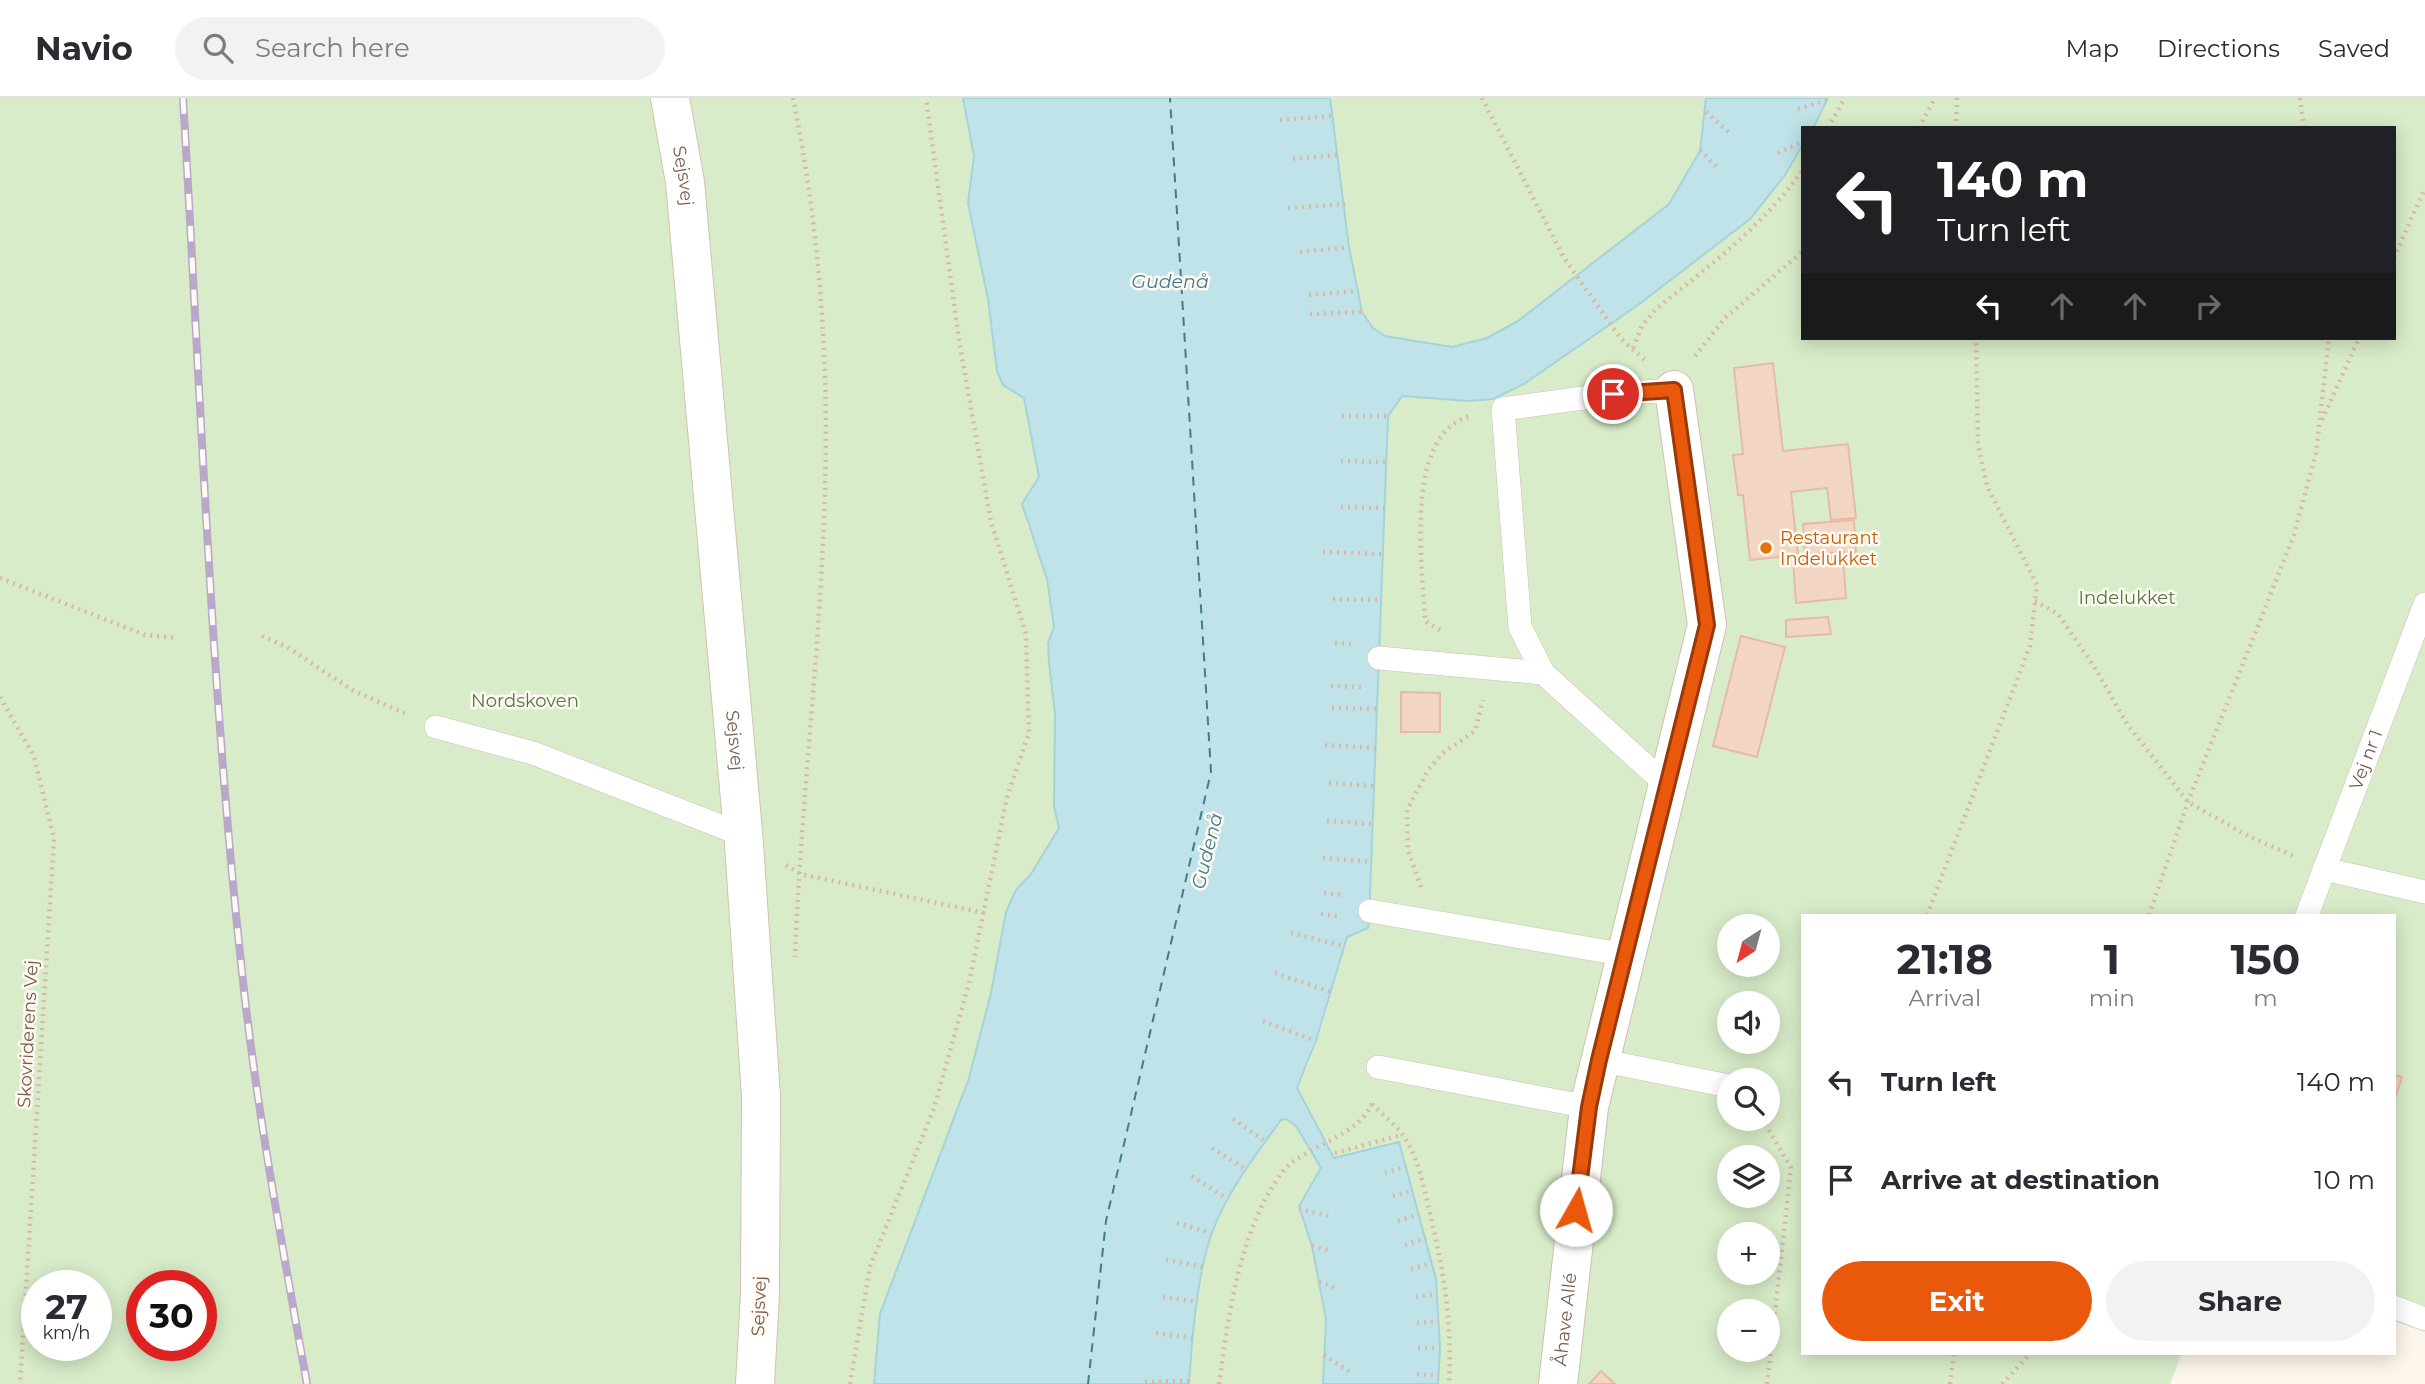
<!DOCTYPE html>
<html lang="en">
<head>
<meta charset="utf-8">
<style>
	:root { --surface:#fff; --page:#f2f2f3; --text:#2b2b33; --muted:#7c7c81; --line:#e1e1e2; --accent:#ea580c }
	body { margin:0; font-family:Montserrat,sans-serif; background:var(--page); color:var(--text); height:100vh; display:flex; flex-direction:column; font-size:26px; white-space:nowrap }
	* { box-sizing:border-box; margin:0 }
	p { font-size:23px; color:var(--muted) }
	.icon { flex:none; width:38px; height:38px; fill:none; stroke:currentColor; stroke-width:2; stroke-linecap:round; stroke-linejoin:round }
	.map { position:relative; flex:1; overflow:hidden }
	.drawer { position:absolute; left:1801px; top:816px; width:595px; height:441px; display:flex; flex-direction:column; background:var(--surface); border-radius:0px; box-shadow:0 4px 18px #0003 }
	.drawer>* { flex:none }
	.banner { position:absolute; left:1801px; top:28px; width:595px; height:214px; border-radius:0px; box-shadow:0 4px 18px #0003; background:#202124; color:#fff; overflow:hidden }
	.needle { width:46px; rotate:216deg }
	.fabs { position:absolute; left:1717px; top:816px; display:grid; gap:14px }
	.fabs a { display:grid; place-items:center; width:63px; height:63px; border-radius:50%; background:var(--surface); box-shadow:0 4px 18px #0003; font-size:35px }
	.speed { position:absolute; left:21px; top:1172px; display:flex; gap:14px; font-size:35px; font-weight:700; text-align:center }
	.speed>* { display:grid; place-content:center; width:91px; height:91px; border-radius:50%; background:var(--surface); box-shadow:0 4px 18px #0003; line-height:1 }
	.speed small { font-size:18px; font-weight:400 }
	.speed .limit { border:10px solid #d22; background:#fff; color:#111 }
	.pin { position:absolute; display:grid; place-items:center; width:60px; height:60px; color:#fff; margin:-30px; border:4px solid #fff; border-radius:50%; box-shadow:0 2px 7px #0007 }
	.me { position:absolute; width:77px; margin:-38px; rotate:7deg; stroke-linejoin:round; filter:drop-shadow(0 0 5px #0008) }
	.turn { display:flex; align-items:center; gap:24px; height:147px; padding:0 21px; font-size:32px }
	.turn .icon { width:91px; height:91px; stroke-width:2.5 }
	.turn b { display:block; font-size:49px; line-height:60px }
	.lanes { display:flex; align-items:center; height:66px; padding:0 21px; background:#0003; justify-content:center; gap:35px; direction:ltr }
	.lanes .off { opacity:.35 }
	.eta { display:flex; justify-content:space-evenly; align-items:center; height:119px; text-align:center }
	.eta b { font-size:42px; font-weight:700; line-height:49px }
	.action { display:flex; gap:14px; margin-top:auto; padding:14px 21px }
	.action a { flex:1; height:80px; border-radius:42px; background:var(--accent); color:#fff; font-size:28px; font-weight:700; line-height:80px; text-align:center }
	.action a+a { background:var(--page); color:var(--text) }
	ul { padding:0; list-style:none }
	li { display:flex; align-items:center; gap:21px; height:98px; padding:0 21px }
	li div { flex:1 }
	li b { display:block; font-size:26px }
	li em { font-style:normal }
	header { display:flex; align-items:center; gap:42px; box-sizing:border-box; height:98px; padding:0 35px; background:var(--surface); border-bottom:2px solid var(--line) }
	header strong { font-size:33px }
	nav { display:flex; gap:38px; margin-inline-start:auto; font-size:24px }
	.search { width:490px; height:63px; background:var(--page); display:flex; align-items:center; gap:18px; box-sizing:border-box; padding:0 24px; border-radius:38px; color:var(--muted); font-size:26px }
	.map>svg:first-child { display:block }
	.green { fill:#d8ecc9; fill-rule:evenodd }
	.water { fill:#bfe3e8; stroke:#a5d3da; stroke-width:2 }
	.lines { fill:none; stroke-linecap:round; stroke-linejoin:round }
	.ferry { stroke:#437c86; stroke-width:2; stroke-dasharray:9 7; stroke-linecap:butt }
	.building { fill:#f3d5c3; stroke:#e6bba3; stroke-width:2 }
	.lane-casing { stroke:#d1beb0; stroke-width:24 }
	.street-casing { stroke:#d1beb0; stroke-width:40 }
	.secondary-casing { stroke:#d6c0b0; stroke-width:40 }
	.path { stroke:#d9b8a5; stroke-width:4.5; stroke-dasharray:2 5; stroke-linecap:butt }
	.lane { stroke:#fff; stroke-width:23 }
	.street { stroke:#fff; stroke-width:38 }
	.secondary { stroke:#fff; stroke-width:38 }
	.rail-casing { stroke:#b9a8c9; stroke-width:8 }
	.rail { stroke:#fffaf3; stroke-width:5; stroke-dasharray:16; stroke-linecap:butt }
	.route-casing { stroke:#983908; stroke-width:18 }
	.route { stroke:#ea580c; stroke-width:12 }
	.food-dot { fill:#e8710a; stroke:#fffaf3; stroke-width:2.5 }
	.labels { text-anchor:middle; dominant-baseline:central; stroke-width:5; stroke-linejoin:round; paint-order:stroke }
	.street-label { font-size:18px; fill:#7a5c4d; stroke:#fffaf3 }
	.food-label { font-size:18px; fill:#c56008; stroke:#fffaf3; text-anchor:start }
	.park-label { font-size:18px; fill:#537a41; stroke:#fffaf3 }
	.water-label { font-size:19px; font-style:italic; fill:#437c86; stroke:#fffaf3 }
</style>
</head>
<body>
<header>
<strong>Navio</strong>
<div class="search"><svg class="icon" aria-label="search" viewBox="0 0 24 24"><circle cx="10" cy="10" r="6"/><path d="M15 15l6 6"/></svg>Search here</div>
<nav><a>Map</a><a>Directions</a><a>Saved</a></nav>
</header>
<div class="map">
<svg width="2425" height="1286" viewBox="0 0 2425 1286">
	<rect width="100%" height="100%" fill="#fdf6ec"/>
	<g class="green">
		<path d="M0,0H963L974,58L968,105L988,201L997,273L1003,287L1024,300L1039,380L1026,423L1047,481L1054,529L1048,545L1049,564L1055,616L1054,708L1059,730L1031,776L1016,792L1006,814L991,895L969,980L880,1216L874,1286H0ZM37,1188H96V1248H37ZM142,1188H201V1248H142Z"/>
		<path d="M1330,0H2425V1234L2394,1223V817H1802V1255H2182L2170,1286H1189C1193,1235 1197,1165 1219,1118C1242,1067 1283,1025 1306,972C1324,930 1334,883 1347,839L1368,830L1369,822L1388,318L1391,310L1385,239C1368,226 1361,213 1356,193ZM1802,30H2394V240H1802ZM1729,828H1768V866H1729ZM1729,905H1768V943H1729ZM1729,982H1768V1020H1729ZM1729,1059H1768V1097H1729ZM1729,1136H1768V1174H1729ZM1729,1213H1768V1251H1729Z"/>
	</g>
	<path class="water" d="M963,0H1330L1349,149L1362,214L1373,230L1385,238L1452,249L1487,240L1518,223L1669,106L1700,53L1706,0H1828L1813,30H1802V48L1785,77L1750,121L1638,207L1524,286L1493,301L1469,303L1402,298L1388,318L1369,822L1368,830L1347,839L1316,943L1297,990L1334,1060L1399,1044L1436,1181L1440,1250L1438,1286H1323L1326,1221L1312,1148L1299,1108L1321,1070L1296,1028L1286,1021L1281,1022C1256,1056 1228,1093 1213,1132C1197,1174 1192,1240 1189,1286H874L880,1216L969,980L991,895L1006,814L1016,792L1031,776L1059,730L1054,708L1055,616L1049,564L1048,545L1054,529L1047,481L1022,406L1039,379L1024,300L1003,287L997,273L988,201L968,105L974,58Z"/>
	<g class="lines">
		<polyline class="ferry" points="1088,1286 1106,1123 1211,674 1170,0"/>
	</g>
	<g class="building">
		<polygon points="1773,265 1783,353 1848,346 1856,420 1831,422 1827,390 1791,394 1798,457 1750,462 1743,397 1738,397 1733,357 1743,356 1734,270"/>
		<polygon points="1854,422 1856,454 1805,456 1803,426"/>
		<polygon points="1843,459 1846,500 1796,505 1793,463"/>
		<polygon points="1828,519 1831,536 1786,539 1786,522"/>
		<polygon points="1741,538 1785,549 1757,659 1713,648"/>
		<polygon points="1401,594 1440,595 1440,634 1401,634"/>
		<polygon points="2394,977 2402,979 2395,1001 2394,1001"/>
		<polygon points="1601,1273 1615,1286 1589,1286"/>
	</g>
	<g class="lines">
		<g class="lane-casing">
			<g id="lane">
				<polyline points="1379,560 1543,575 1669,689"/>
				<polyline points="1543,575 1520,529 1503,311 1613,296 1674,292"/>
				<polyline points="436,629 533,655 743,737"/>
				<polyline points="2324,771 2425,794"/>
				<polyline points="1370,813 1627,857"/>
				<path id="s1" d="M2307,817L2425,506"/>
				<polyline points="1599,962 1729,988"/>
				<polyline points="1378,969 1589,1009"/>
				<polyline points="2394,1209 2425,1221"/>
			</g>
		</g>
		<g class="street-casing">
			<g id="street">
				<path id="s2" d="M1558,1286L1589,1009L1707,527L1674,292"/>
			</g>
		</g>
		<g class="secondary-casing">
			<g id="secondary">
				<path id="s3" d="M670,0L685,84L744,746L761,998L760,1196L755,1286"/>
			</g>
		</g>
		<g class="path">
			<path d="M793,0C819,127 829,260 825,389C821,546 801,703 795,859"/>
			<polyline points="1482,0 1564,160 1621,241 1645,262"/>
			<polyline points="2300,0 2304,30"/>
			<polyline points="1798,11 1827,2"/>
			<polyline points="1706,14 1731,36"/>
			<polyline points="1280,22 1331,18"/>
			<polyline points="1828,30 1845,0"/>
			<polyline points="1919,30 1935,0"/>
			<polyline points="1956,30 1957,0"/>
			<polyline points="1700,52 1717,69"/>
			<polyline points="1778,55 1802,44"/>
			<polyline points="1293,61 1339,57"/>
			<polyline points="1288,110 1345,106"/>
			<polyline points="1300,154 1349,149"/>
			<polyline points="2394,160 2425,90"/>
			<polyline points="1309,197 1356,193"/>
			<polyline points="1310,216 1362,214"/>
			<path d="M1633,250L1642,228L1656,211C1708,169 1763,128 1802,73"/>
			<polyline points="1695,258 1725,220 1802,154"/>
			<polyline points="1342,318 1388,318"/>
			<polyline points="2322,322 2359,240"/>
			<polyline points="1341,363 1386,364"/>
			<polyline points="1341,409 1384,410"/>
			<polyline points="1323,454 1382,456"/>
			<polyline points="0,480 145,537 177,540"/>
			<polyline points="1333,501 1381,502"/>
			<polyline points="2035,503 2058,516 2097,573 2127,626 2188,704 2250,739 2294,758"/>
			<path d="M1440,532L1425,523C1423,470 1402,335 1471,318"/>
			<polyline points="262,538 287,549 354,593 406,616"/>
			<polyline points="1335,545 1351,546"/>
			<polyline points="1331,588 1362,589"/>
			<polyline points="0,599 34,658 54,741 20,1286"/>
			<polyline points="1332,610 1377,611"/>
			<polyline points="1325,647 1376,650"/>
			<polyline points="1329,685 1374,688"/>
			<polyline points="1327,723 1373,726"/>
			<polyline points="1323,760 1372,764"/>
			<polyline points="786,767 800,776 985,815"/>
			<polyline points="1421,789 1408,752 1407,712 1428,672 1443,655 1475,633 1483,602"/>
			<polyline points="1324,795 1344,797"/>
			<polyline points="1321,816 1337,818"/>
			<polyline points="1927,817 2030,548 2037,487 1987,388 1978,347 1976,240"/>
			<polyline points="2149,817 2188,704 2294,437 2316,355 2329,240"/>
			<polyline points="1291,835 1344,848"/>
			<polyline points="1275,875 1331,894"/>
			<polyline points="1263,923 1316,943"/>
			<path d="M1372,1006C1381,1016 1394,1025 1402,1036C1418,1057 1423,1086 1429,1111C1444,1174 1452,1221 1449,1286"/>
			<polyline points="1762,1020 1791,1070 1767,1286"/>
			<polyline points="1233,1021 1265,1043"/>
			<polyline points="1212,1050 1247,1072"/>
			<polyline points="1335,1055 1401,1037"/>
			<polyline points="1385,1075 1406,1069"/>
			<polyline points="1192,1078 1227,1101"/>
			<polyline points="1393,1098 1412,1093"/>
			<polyline points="1299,1111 1329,1118"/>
			<polyline points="1398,1123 1419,1116"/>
			<polyline points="1177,1125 1211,1135"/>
			<polyline points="1405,1147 1426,1140"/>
			<polyline points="1312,1148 1332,1153"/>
			<polyline points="1166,1162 1204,1169"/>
			<polyline points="1411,1171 1432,1165"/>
			<polyline points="1319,1184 1339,1191"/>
			<polyline points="1163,1199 1198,1204"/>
			<polyline points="1416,1199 1437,1196"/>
			<polyline points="1417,1225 1439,1223"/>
			<polyline points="1156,1235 1192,1240"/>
			<polyline points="1418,1250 1440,1250"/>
			<polyline points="1324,1257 1350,1274"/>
			<polyline points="1417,1276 1439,1278"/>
			<polyline points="1145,1284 1189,1283"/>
			<polyline points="850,1286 870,1169 934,1010 969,885 1007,699 1029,635 1026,536 991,424 959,242 926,0"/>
			<path d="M1219,1286C1229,1215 1239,1132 1283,1073C1303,1048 1365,1037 1373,1001"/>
			<polyline points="1950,1286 1954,1255"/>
			<polyline points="2002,1286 2031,1255"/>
		</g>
		<use href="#lane" class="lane"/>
		<use href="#street" class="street"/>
		<use href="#secondary" class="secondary"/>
		<g class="rail-casing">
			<path id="rail" d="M183,0C201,300 211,602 245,901C260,1030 284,1158 307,1286"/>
		</g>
		<use href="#rail" class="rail"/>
	</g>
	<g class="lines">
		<g class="route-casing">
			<polyline id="route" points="1576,1112 1589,1009 1599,962 1707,527 1674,292 1613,296"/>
		</g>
		<use href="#route" class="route"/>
	</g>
	<circle class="food-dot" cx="1766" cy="450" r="7"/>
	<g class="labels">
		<g class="street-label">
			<text stroke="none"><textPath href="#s3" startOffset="79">Sejsvej</textPath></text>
			<text stroke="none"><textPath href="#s3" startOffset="646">Sejsvej</textPath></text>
			<text stroke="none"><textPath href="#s1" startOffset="166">Vej nr 1</textPath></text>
			<text transform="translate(28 936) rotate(-87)">Skovriderens Vej</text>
			<text transform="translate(759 1208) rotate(-88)">Sejsvej</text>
			<text stroke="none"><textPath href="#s2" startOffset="65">Åhave Allé</textPath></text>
		</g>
		<g class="food-label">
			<text x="1780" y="440">Restaurant<tspan x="1780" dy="21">Indelukket</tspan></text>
		</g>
		<g class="park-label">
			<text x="2127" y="500">Indelukket</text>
			<text x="525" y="603">Nordskoven</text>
		</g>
		<g class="water-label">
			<text x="1170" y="183">Gudenå</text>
			<text transform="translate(1207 753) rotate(-76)">Gudenå</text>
		</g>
	</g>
</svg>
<div class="fabs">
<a><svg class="needle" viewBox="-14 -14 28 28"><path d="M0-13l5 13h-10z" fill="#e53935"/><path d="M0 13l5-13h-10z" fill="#7c7c81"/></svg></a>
<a><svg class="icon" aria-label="sound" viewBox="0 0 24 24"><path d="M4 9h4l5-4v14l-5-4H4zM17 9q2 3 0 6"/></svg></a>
<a><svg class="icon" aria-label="search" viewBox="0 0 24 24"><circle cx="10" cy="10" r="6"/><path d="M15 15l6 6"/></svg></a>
<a><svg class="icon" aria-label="layers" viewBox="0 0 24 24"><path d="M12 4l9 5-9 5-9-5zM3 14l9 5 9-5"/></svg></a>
<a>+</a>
<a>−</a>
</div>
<div class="speed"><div>27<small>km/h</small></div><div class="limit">30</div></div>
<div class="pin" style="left:1613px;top:296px;background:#d93025"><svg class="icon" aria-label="arrive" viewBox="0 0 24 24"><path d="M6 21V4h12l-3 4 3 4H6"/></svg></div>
<svg class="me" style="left:1576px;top:1112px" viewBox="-20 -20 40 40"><circle r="19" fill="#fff"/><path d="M0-13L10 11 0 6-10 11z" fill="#ea580c"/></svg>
<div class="banner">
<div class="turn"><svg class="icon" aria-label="left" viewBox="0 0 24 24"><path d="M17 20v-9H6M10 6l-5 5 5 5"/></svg><div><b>140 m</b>Turn left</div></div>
<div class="lanes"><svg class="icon" aria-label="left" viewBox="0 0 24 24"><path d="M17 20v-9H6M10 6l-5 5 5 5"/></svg><svg class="icon off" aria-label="ahead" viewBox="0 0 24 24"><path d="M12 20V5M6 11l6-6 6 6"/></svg><svg class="icon off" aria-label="ahead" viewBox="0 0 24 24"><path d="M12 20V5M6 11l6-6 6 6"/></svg><svg class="icon off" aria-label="right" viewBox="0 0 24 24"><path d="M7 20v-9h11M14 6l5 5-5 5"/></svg></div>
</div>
<section class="drawer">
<div class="eta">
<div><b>21:18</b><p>Arrival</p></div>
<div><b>1</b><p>min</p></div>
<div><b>150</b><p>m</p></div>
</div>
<ul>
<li><svg class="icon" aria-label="left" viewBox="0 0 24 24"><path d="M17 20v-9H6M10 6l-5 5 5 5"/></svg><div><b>Turn left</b></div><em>140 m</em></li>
<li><svg class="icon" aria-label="arrive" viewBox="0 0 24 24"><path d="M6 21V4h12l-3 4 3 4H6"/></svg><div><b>Arrive at destination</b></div><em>10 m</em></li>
</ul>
<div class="action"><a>Exit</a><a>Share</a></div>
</section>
</div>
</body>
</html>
